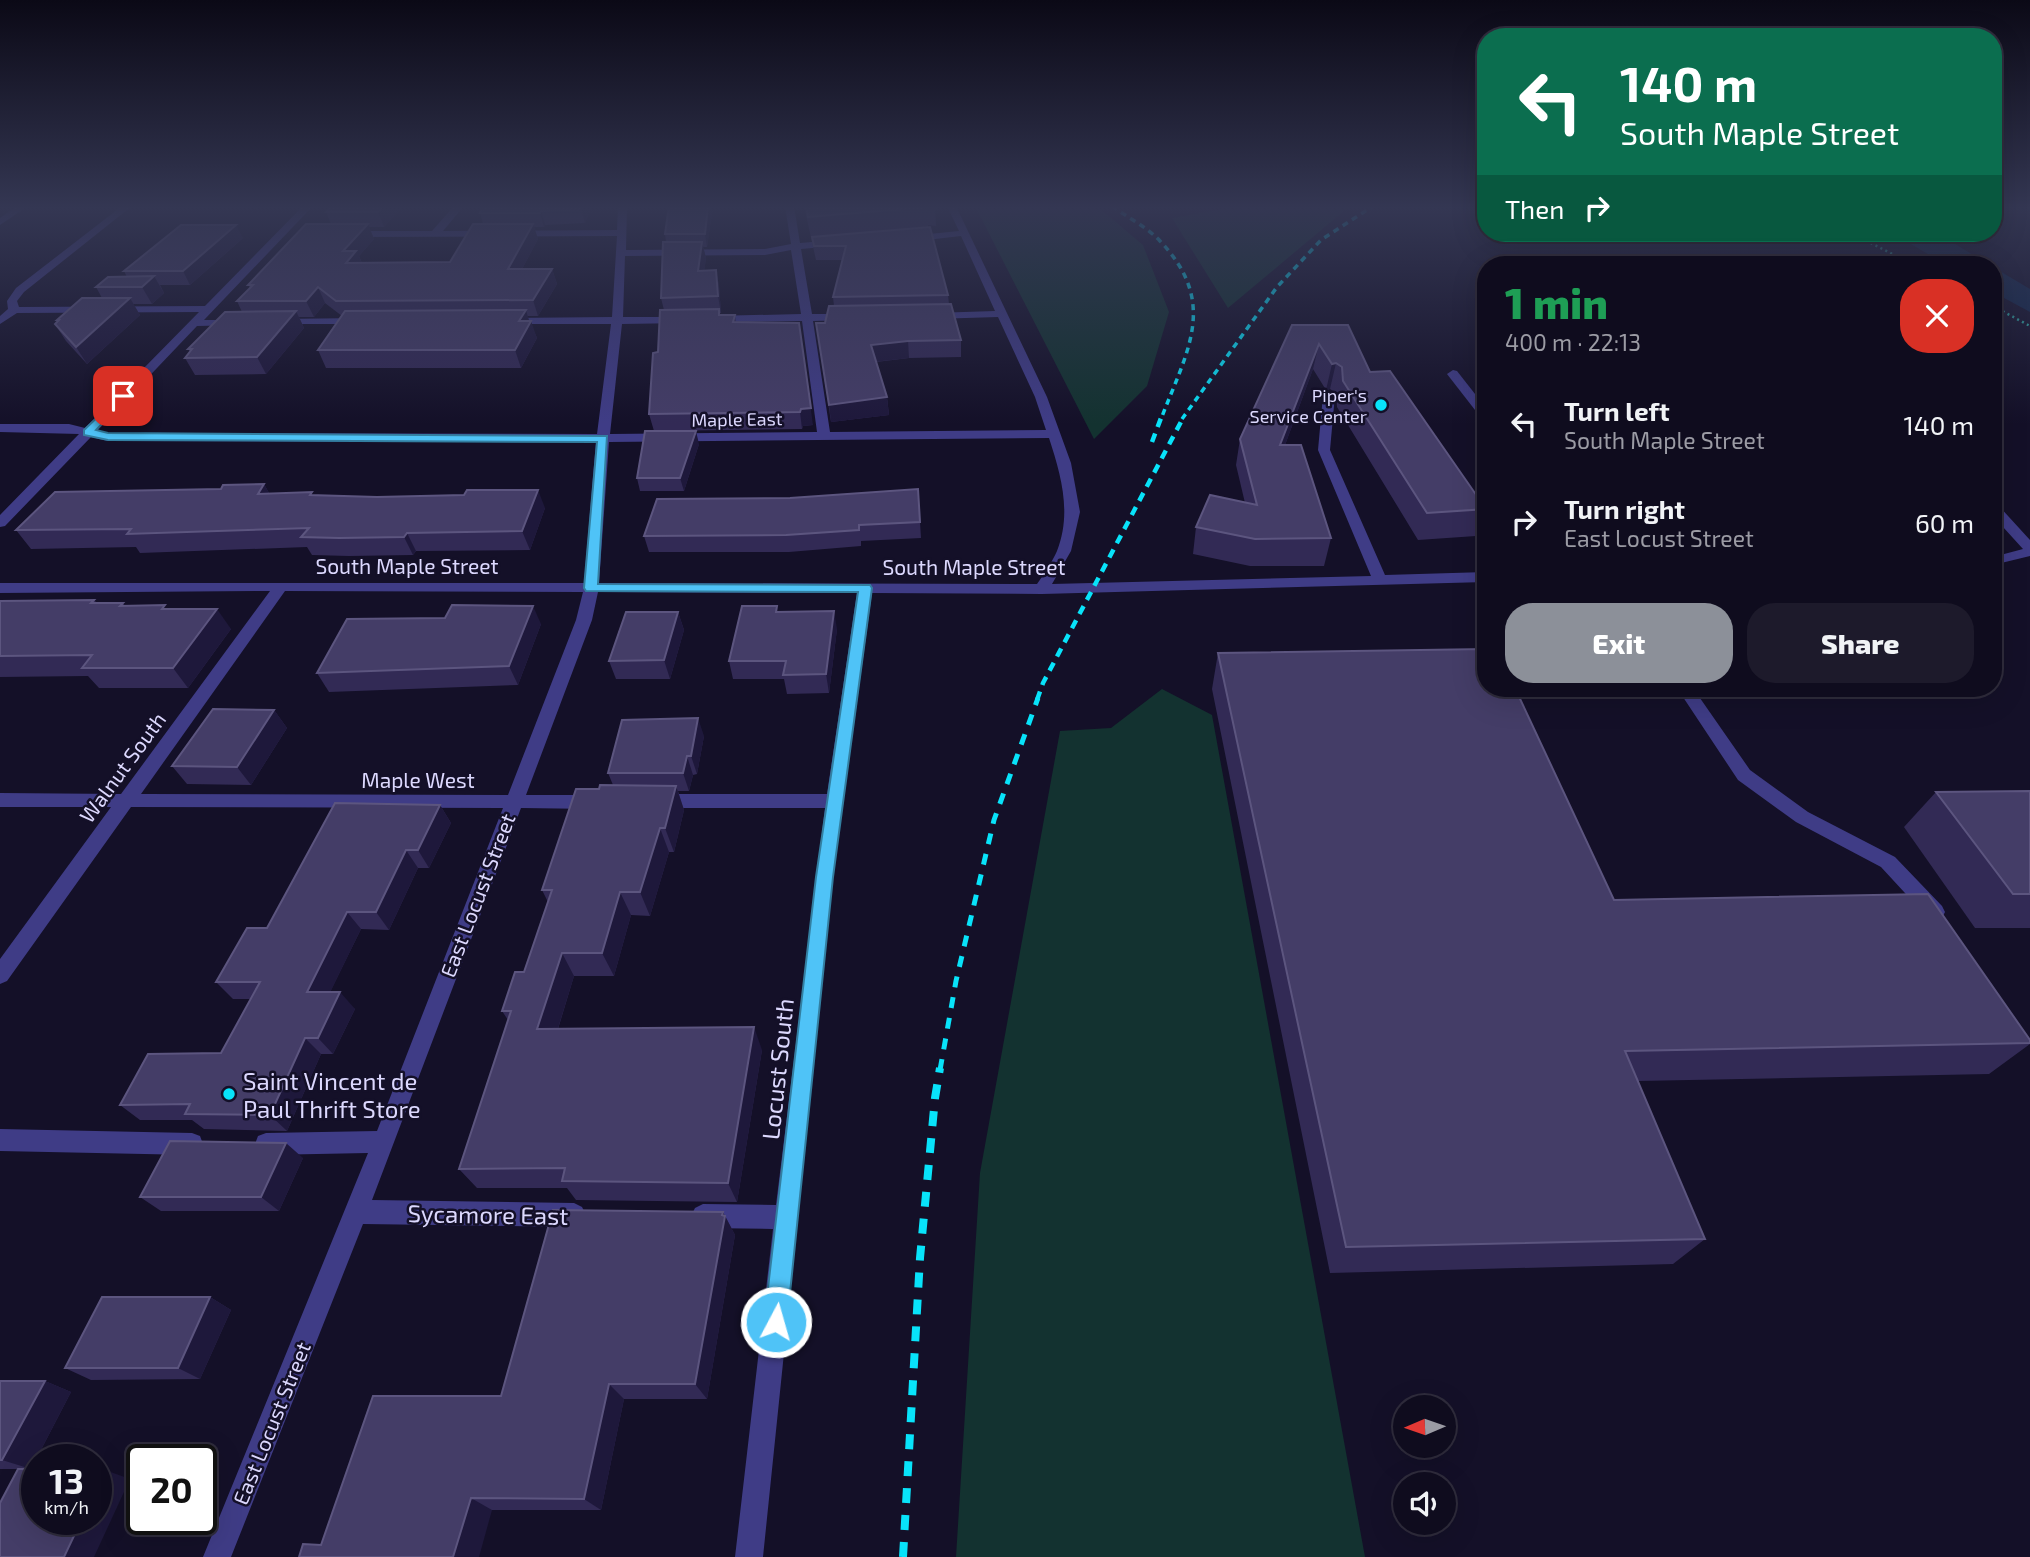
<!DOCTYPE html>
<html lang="en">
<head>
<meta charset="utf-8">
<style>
	:root { --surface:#0f0c1e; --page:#1d1a2b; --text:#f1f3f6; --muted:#9b9ba4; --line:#2f2c3c; --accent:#8c9099 }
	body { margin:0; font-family:"Exo 2",sans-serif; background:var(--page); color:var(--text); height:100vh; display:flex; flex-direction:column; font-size:26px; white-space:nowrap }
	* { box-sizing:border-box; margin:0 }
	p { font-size:23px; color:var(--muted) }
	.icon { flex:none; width:38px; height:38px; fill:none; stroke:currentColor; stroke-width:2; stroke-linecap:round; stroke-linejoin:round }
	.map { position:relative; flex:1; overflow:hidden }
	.sheet { position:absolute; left:1477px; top:256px; width:525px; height:441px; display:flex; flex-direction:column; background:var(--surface); border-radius:28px; box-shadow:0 7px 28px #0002,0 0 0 2px var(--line) }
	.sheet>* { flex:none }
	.banner { position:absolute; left:1477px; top:28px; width:525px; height:214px; border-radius:28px; box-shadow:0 7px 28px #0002,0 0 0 2px var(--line); background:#0b6e4f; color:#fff; overflow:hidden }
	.needle { width:46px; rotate:268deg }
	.controls { position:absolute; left:1393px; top:1395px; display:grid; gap:14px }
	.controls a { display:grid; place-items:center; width:63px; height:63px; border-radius:50%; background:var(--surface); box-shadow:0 7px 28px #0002,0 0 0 2px var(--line); font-size:35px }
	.speed { position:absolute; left:21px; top:1444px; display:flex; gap:14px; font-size:35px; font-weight:700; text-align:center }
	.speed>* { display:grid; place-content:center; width:91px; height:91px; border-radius:50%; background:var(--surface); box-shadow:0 7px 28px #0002,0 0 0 2px var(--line); line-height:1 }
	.speed small { font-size:18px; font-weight:400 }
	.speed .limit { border:4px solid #111; border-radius:10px; background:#fff; color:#111 }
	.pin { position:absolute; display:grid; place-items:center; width:60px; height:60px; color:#fff; margin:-30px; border-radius:14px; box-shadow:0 4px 10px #0006 }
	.me { position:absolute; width:77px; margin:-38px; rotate:6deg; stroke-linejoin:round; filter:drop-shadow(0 0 5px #0008) }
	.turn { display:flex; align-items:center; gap:24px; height:147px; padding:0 28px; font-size:32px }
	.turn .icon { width:91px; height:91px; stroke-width:2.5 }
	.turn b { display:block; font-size:49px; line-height:60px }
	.then { display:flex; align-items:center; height:66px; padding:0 28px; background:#0003; gap:14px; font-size:26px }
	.round { display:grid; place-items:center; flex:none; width:74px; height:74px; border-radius:28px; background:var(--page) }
	.overview { display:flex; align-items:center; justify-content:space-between; height:119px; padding:0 28px }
	h1 { font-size:42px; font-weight:800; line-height:52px; color:#1e9e55 }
	.button { display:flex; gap:14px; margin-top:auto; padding:14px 28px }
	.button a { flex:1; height:80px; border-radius:28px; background:var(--accent); color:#fff; font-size:28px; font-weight:800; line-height:80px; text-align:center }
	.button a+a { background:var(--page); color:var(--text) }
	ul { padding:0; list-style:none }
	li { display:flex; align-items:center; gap:21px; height:98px; padding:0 28px }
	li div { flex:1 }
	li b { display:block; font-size:26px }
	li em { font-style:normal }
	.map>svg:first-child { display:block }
	.green { fill:#133230 }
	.water { fill:#10274c }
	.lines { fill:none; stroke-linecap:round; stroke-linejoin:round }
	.path { stroke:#32b8af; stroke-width:2.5; stroke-dasharray:2 3.5; stroke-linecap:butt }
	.minor { fill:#3f3c86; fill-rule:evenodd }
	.rail-far3 { stroke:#08e3fa; stroke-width:3.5; stroke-dasharray:6 5; stroke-linecap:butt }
	.rail-far2 { stroke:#08e3fa; stroke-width:4.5; stroke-dasharray:9 7; stroke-linecap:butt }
	.rail-far1 { stroke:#08e3fa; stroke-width:5; stroke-dasharray:11 10; stroke-linecap:butt }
	.rail { stroke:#08e3fa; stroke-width:8; stroke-dasharray:15 12; stroke-linecap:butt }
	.wall { fill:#322a55 }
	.shaded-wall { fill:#1e183b }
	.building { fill:#443d67; stroke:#5c557f; stroke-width:2 }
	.route { fill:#4fc3f7; stroke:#337fa1; stroke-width:2 }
	.poi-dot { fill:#08e3fa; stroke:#141028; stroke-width:2.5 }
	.labels { text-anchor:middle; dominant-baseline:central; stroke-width:5; stroke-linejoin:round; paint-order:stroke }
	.far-poi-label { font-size:18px; fill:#dcd8fe; stroke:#141028; text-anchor:end }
	.far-street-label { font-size:18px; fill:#dcd8fe; stroke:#141028 }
	.street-label { font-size:21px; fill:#dcd8fe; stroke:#141028 }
	.near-street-label { font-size:24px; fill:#dcd8fe; stroke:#141028 }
	.near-poi-label { font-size:24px; fill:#dcd8fe; stroke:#141028; text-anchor:start }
</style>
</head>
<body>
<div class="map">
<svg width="2030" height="1557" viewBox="0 0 2030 1557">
	<rect width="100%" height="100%" fill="#141028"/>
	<g class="green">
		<polygon points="975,206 1097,206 1143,245 1169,312 1147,386 1094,439"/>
		<polygon points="1239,206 1350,206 1228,308 1172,218"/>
		<polygon points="1162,689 1212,715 1365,1557 956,1557 980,1173 1060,731 1111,728"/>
	</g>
	<g class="water">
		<polygon points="1892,233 1937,233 1988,264 1945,264"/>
		<polygon points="1993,267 2030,289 2030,312 1993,292"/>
	</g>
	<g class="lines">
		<g class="path">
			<polyline points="1851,233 1912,264"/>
			<polyline points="1993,306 2030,326"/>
		</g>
		<g class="minor">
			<polygon points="17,206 28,206 0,225 0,218"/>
			<path d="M122,206H132L24,292L17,301L19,307L205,306L303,206H313L204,320H236L240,321V325L197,326L97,431L108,433L597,434L611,324H506L500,321L506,318L612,317L617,236L348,237L343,234L348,231H432L454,206H464L443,231L617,230L618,206H627L626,250L765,249L791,244L785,206H794L800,243L835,240L840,243L835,246L801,249L812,314H849L854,317L849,320L813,321L830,432L1046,430L1035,397L998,317L933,319L928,316L933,313L995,311L961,236L909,242L904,239L909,236L959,231L947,206H956L1047,397L1071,463L1080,512L1071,551L1052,584L1371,576L1318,450L1323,395L1329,391L1335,395L1330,450L1385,575L1486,572V582L1042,594L872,593L833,877L763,1557H735L773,1229L703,1228L695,1224L691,1216L695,1208L703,1204L776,1205L825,808H658L652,806L649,801L652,796L658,794H827L857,593L598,592L592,620L526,795H595L601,797L604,802L601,807L595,809L521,808L372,1200L574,1203L582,1207L586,1215L582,1223L574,1227L363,1224L231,1557H203L368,1153L266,1155L258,1152L255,1144L258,1136L266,1133L377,1131L503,808L131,807L7,981L0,984V959L111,807H0V793L121,794L270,591L0,593V583H584L596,442L108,441L91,437L5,526L0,527V515L79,434L0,432V424H69L85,428L199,312L17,313L0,324V316L8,309L7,301L16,288ZM791,250L801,314L712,316L706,319L712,322L802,321L817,432L610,434L622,324L684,323L690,320L684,317H623L625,256L765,255ZM1049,438C1061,475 1072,513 1057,551C1052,562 1044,574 1037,584L599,583L609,442ZM285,591L583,592L576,620L508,795L141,794Z"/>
			<polygon points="278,319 362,318 368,321 362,324 274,324 272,322"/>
			<polygon points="1453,370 1457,371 1486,408 1486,420 1482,419 1447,374"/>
			<polygon points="1993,504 1998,505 2030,540 2030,556 1993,565 1993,557 2023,549 1993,516"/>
			<polygon points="1677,688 1693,688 1750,770 1808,812 1895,857 1942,906 1945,912 1942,918 1935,920 1928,918 1881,867 1796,822 1738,780"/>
			<polygon points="0,1129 192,1133 200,1136 203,1144 200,1152 192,1155 0,1151"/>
		</g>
		<g class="rail-far3">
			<path d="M1112,206C1127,217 1147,227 1160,241C1219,303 1187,351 1161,419"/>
			<polyline points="1182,419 1277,287 1321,240 1373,206"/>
		</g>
		<g class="rail-far2">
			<polyline points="1152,442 1161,418"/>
			<polyline points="1037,700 1043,683 1183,418"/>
		</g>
		<polyline class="rail-far1" points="940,1070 956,981 994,820 1038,698"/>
		<polyline class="rail" points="903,1557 920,1258 935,1098 940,1068"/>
	</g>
	<g class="wall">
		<polygon points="403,206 384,227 369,227 374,239 359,256 362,263 450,262 483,224 480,213 592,206 585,223 545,225 544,227 534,227 538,239 522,269 552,269 557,284 538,316 527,316 537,338 521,368 326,368 318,350 342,316 325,303 314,317 299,317 304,328 266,374 195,375 185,358 190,352 188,349 242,312 237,301 250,288 248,285 331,224 326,212"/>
		<polygon points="669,206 713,206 707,247 703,247 706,258 704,271 716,270 719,286 721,313 720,313 720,315 735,315 736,322 813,425 803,426 802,429 654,431 649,414 664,310 661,298 666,242 665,234"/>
		<polygon points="804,206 935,206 936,226 928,225 928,228 948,295 949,304 961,340 961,357 909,358 876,362 887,397 889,415 831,422 816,323 825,323 834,306 833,297 842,260 816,260"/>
		<polygon points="243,238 190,285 160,285 164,293 152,304 133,304 140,315 87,364 66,341 55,324 58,321 57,320 102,298 96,287 127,277 124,271"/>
		<polygon points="1292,325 1370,372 1486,509 1476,536 1418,540 1337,407 1336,393 1330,389 1326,390 1313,369 1285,445 1331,538 1324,566 1250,566 1193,554 1196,527 1245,503 1236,465 1240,439"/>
		<polygon points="699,444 684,491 640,491 637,478"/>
		<polygon points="264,484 269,493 545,508 530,550 416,551 413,555 349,556 312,555 307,547 140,553 136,547 31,549 16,530 221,489"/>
		<polygon points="918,489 921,538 861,541 861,546 789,552 649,552 644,536 790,498"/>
		<polygon points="94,600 97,603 123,603 125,606 167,609 231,629 188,688 99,688 88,676 0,677 0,601"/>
		<polygon points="678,612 684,630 670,679 616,679 609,661"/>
		<polygon points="778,612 837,629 829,693 787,694 784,679 733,679 729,661"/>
		<polygon points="445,618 541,624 518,685 329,692 317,673"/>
		<polygon points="1218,653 1614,900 2030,1040 2030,1044 1989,1074 1638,1081 1705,1239 1673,1264 1330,1273 1212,689"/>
		<polygon points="274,710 287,728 251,785 187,784 172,766"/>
		<polygon points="704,736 697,774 693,775 689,791 678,791 684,810 674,852 669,852 650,916 631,915 614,976 574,976 558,1029 762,1050 737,1202 576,1200 567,1188 477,1188 459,1169 508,1020 502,1011 524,972 548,902 542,890 599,789 613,785 608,773"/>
		<polygon points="2030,791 2030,928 1975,928 1904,827 1936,792"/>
		<polygon points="440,805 451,823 429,868 418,868 389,930 361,929 330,992 355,1009 333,1054 321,1054 287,1131 204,1129 192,1120 140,1120 120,1105 221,1053 251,999 233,999 216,982 267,928"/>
		<polygon points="303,1158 279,1211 161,1211 140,1197"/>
		<polygon points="725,1216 735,1235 707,1399 624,1399 601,1510 492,1510 321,1545 501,1396"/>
		<polygon points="210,1297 231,1310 200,1379 91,1380 65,1368"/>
		<polygon points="0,1381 45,1381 71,1392 31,1469 0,1469"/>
	</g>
	<g class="shaded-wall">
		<polygon points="383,206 403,206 384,227 378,212"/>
		<polygon points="583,206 592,206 585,223 581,209"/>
		<polygon points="708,206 713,206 707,247 705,234"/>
		<polygon points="541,211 545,225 544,227 540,213"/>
		<polygon points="368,224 374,239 359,256 363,266 346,263 343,251"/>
		<polygon points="533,224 538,239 514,284 508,269"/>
		<polygon points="236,225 243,238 190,285 183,271"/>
		<polygon points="702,242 706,258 702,288 698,271"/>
		<polygon points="552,269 557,284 538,316 533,300"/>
		<polygon points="716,270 719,286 721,313 718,296"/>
		<polygon points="154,276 164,293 152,304 142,287"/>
		<polygon points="318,287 325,303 314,317 306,301"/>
		<polygon points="130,298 140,315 87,364 76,347"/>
		<polygon points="526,310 530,324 531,321 537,338 521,368 515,350 519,321"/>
		<polygon points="296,311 304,328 266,374 257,357"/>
		<polygon points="799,323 813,425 803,426 802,429 800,412"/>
		<polygon points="908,341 909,358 873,362 871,345"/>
		<polygon points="1319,344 1313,369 1275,472 1280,445"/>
		<polygon points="1336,363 1330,389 1326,390 1332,364"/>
		<polygon points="887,397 889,415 831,422 829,405"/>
		<polygon points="696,431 699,444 684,491 680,478"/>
		<polygon points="264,484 274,502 258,494"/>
		<polygon points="538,490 545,508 530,550 522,531"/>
		<polygon points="407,533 416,551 413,555 404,537"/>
		<polygon points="533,606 541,624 518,685 509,666"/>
		<polygon points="217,609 231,629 188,688 173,668"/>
		<polygon points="834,611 837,629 829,693 826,674"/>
		<polygon points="678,612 684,630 670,679 664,660"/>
		<polygon points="274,710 287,728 251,785 237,767"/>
		<polygon points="698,718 704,736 697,774 691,756"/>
		<polygon points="687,756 693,775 689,791 683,773"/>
		<polygon points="676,786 684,810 674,852 665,828"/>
		<polygon points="440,805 451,823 429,868 418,850"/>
		<polygon points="660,828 669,852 650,916 640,892"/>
		<polygon points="406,850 418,868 389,930 376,912"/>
		<polygon points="620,892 631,915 614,976 602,953"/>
		<polygon points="347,912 361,929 322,1009 307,992"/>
		<polygon points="562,953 574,976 551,1051 537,1029"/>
		<polygon points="340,992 355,1009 333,1054 318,1038"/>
		<polygon points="754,1027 762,1050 737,1202 728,1183"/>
		<polygon points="305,1038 321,1054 287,1131 270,1115"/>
		<polygon points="286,1143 303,1158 279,1211 261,1197"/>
		<polygon points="723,1212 735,1235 707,1399 695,1384"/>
		<polygon points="210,1297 231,1310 200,1379 178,1368"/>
		<polygon points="45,1381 71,1392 31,1469 2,1460"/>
		<polygon points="609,1384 624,1399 601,1510 584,1499"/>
		<polygon points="105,1470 130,1479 94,1557 64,1557 82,1519 96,1519 96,1488"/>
		<polygon points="471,1498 492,1510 479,1557 453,1557"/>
	</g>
	<g class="building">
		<polygon points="332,206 383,206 378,212 326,212"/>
		<polygon points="484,206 583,206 581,209 541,211 540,213 480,213"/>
		<polygon points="669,206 708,206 705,234 665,234"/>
		<polygon points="806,206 927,206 927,207 808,217"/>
		<polygon points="306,224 368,224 343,251 356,251 346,263 450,262 473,224 533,224 508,269 552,269 533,300 336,301 318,287 306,301 237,301 253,285 248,285"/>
		<polygon points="181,225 236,225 183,271 124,271"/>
		<polygon points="930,227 948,295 833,297 846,246 814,246 812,237"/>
		<polygon points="663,242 702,242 698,271 716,270 718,296 661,298"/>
		<polygon points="154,276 142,287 96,287 108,277"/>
		<polygon points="82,298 130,298 76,347 55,324 59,320 57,320"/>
		<polygon points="951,304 961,340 908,341 871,345 887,397 829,405 816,323 825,323 829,306"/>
		<polygon points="719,309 719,315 735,315 733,322 799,323 811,408 801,409 800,412 649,414 653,353 658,352 660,310"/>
		<polygon points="526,310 519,321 531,321 515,350 318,350 345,311"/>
		<polygon points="296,311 257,357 185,358 192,349 188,349 225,312"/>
		<polygon points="1292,325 1348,325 1370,372 1390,371 1486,509 1427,513 1343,381 1342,367 1336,363 1332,364 1319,344 1280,445 1301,445 1331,538 1255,539 1196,527 1210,495 1257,505 1240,439"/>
		<polygon points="645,431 696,431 680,478 637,478"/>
		<polygon points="264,484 258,494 312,492 310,495 377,497 464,495 467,490 538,490 522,531 407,533 404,537 339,538 301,537 309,528 127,534 131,529 16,530 55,492 221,489 223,485"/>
		<polygon points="918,489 920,522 859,525 859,530 786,535 644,536 657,499 790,498"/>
		<polygon points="94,600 91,603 123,603 120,606 165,605 162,609 217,609 173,668 82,668 92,655 0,656 0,601"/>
		<polygon points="452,605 533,606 509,666 317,673 347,619 445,618"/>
		<polygon points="742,606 777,606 776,612 834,611 826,674 783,675 786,661 729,661"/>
		<polygon points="626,612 678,612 664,660 609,661"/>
		<polygon points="1486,649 1486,688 1515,688 1614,900 1928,894 2030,1040 2030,1043 1625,1051 1705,1239 1346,1247 1218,653"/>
		<polygon points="213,709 274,710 237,767 172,766"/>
		<polygon points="698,718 691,756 687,756 683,773 608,773 622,720"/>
		<polygon points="600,785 676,786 665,828 660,828 640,892 620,892 602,953 562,953 537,1029 754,1027 728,1183 562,1181 565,1168 459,1169 511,1011 502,1011 515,972 524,972 552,890 542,890 576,789 599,789"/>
		<polygon points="2030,791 2030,894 2013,894 1936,792"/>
		<polygon points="335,803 440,805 418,850 406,850 376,912 347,912 307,992 340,992 318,1038 305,1038 270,1115 185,1114 190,1104 120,1105 148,1054 221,1053 260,982 216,982 247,928 267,928"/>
		<polygon points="170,1141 286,1143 261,1197 140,1197"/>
		<polygon points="553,1210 723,1212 722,1215 725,1216 695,1384 609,1384 584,1499 471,1498 453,1557 299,1557 303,1544 321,1545 373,1396 501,1396"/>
		<polygon points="102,1297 210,1297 178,1368 65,1368"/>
		<polygon points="0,1381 45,1381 2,1460 0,1460"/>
		<polygon points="18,1469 37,1469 37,1519 82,1519 64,1557 0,1557 0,1503"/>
		<polygon points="96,1470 105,1470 96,1488"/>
	</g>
	<linearGradient id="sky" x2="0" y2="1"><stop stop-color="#0b0916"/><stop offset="0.49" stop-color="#343753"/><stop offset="1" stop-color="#343753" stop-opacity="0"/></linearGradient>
	<rect width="2030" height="424" fill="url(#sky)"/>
	<polygon class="route" points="123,393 128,396 127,398 96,430 108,433 607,436 598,584 870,585 872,588 833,877 787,1322 784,1330 776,1333 768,1330 764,1322 816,877 858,592 586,591 584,588 597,442 108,440 84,435 84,430"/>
	<g class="poi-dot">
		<circle cx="1381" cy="405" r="7"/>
		<circle cx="229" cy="1094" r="7"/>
	</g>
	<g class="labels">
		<g class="far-poi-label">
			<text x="1367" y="395">Piper's<tspan x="1367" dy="21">Service Center</tspan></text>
		</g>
		<g class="far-street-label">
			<text transform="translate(737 419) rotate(-1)">Maple East</text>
		</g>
		<g class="street-label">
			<text x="407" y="565">South Maple Street</text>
			<text x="974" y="566">South Maple Street</text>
			<text transform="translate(122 767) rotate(-54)">Walnut South</text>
			<text x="418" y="779">Maple West</text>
			<text transform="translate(477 895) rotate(-69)">East Locust Street</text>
			<text transform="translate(271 1423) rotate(-68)">East Locust Street</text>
		</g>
		<g class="near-street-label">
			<text transform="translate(777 1069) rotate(-84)">Locust South</text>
			<text transform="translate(488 1214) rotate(1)">Sycamore East</text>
		</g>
		<g class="near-poi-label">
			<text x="243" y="1080">Saint Vincent de<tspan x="243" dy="28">Paul Thrift Store</tspan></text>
		</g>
	</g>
</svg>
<div class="controls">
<a><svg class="needle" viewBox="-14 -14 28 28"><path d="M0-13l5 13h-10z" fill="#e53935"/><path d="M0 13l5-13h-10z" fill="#9b9ba4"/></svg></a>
<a><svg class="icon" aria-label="sound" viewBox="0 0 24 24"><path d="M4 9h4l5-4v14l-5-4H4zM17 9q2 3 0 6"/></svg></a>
</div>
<div class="speed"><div>13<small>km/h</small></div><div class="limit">20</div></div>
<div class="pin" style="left:123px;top:396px;background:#d93025"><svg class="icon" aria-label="arrive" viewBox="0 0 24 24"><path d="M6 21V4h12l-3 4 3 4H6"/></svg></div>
<svg class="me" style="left:776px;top:1322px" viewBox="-20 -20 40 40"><circle r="17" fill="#4fc3f7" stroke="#fff" stroke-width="3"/><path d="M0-11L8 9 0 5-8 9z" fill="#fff"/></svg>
<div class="banner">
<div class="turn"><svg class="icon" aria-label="left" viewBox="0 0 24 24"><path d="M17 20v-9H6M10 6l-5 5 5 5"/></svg><div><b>140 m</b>South Maple Street</div></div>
<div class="then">Then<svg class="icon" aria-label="right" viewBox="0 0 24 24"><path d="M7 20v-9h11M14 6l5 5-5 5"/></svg></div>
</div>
<section class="sheet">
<div class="overview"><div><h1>1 min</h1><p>400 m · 22:13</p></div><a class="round" style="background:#d93025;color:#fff"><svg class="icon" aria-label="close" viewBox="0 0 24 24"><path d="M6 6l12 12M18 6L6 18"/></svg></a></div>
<ul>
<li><svg class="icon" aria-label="left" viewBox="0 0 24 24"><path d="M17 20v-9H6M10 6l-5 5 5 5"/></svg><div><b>Turn left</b><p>South Maple Street</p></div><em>140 m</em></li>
<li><svg class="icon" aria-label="right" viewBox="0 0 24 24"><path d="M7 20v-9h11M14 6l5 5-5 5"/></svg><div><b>Turn right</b><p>East Locust Street</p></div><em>60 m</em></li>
</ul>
<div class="button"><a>Exit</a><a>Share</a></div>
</section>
</div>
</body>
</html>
